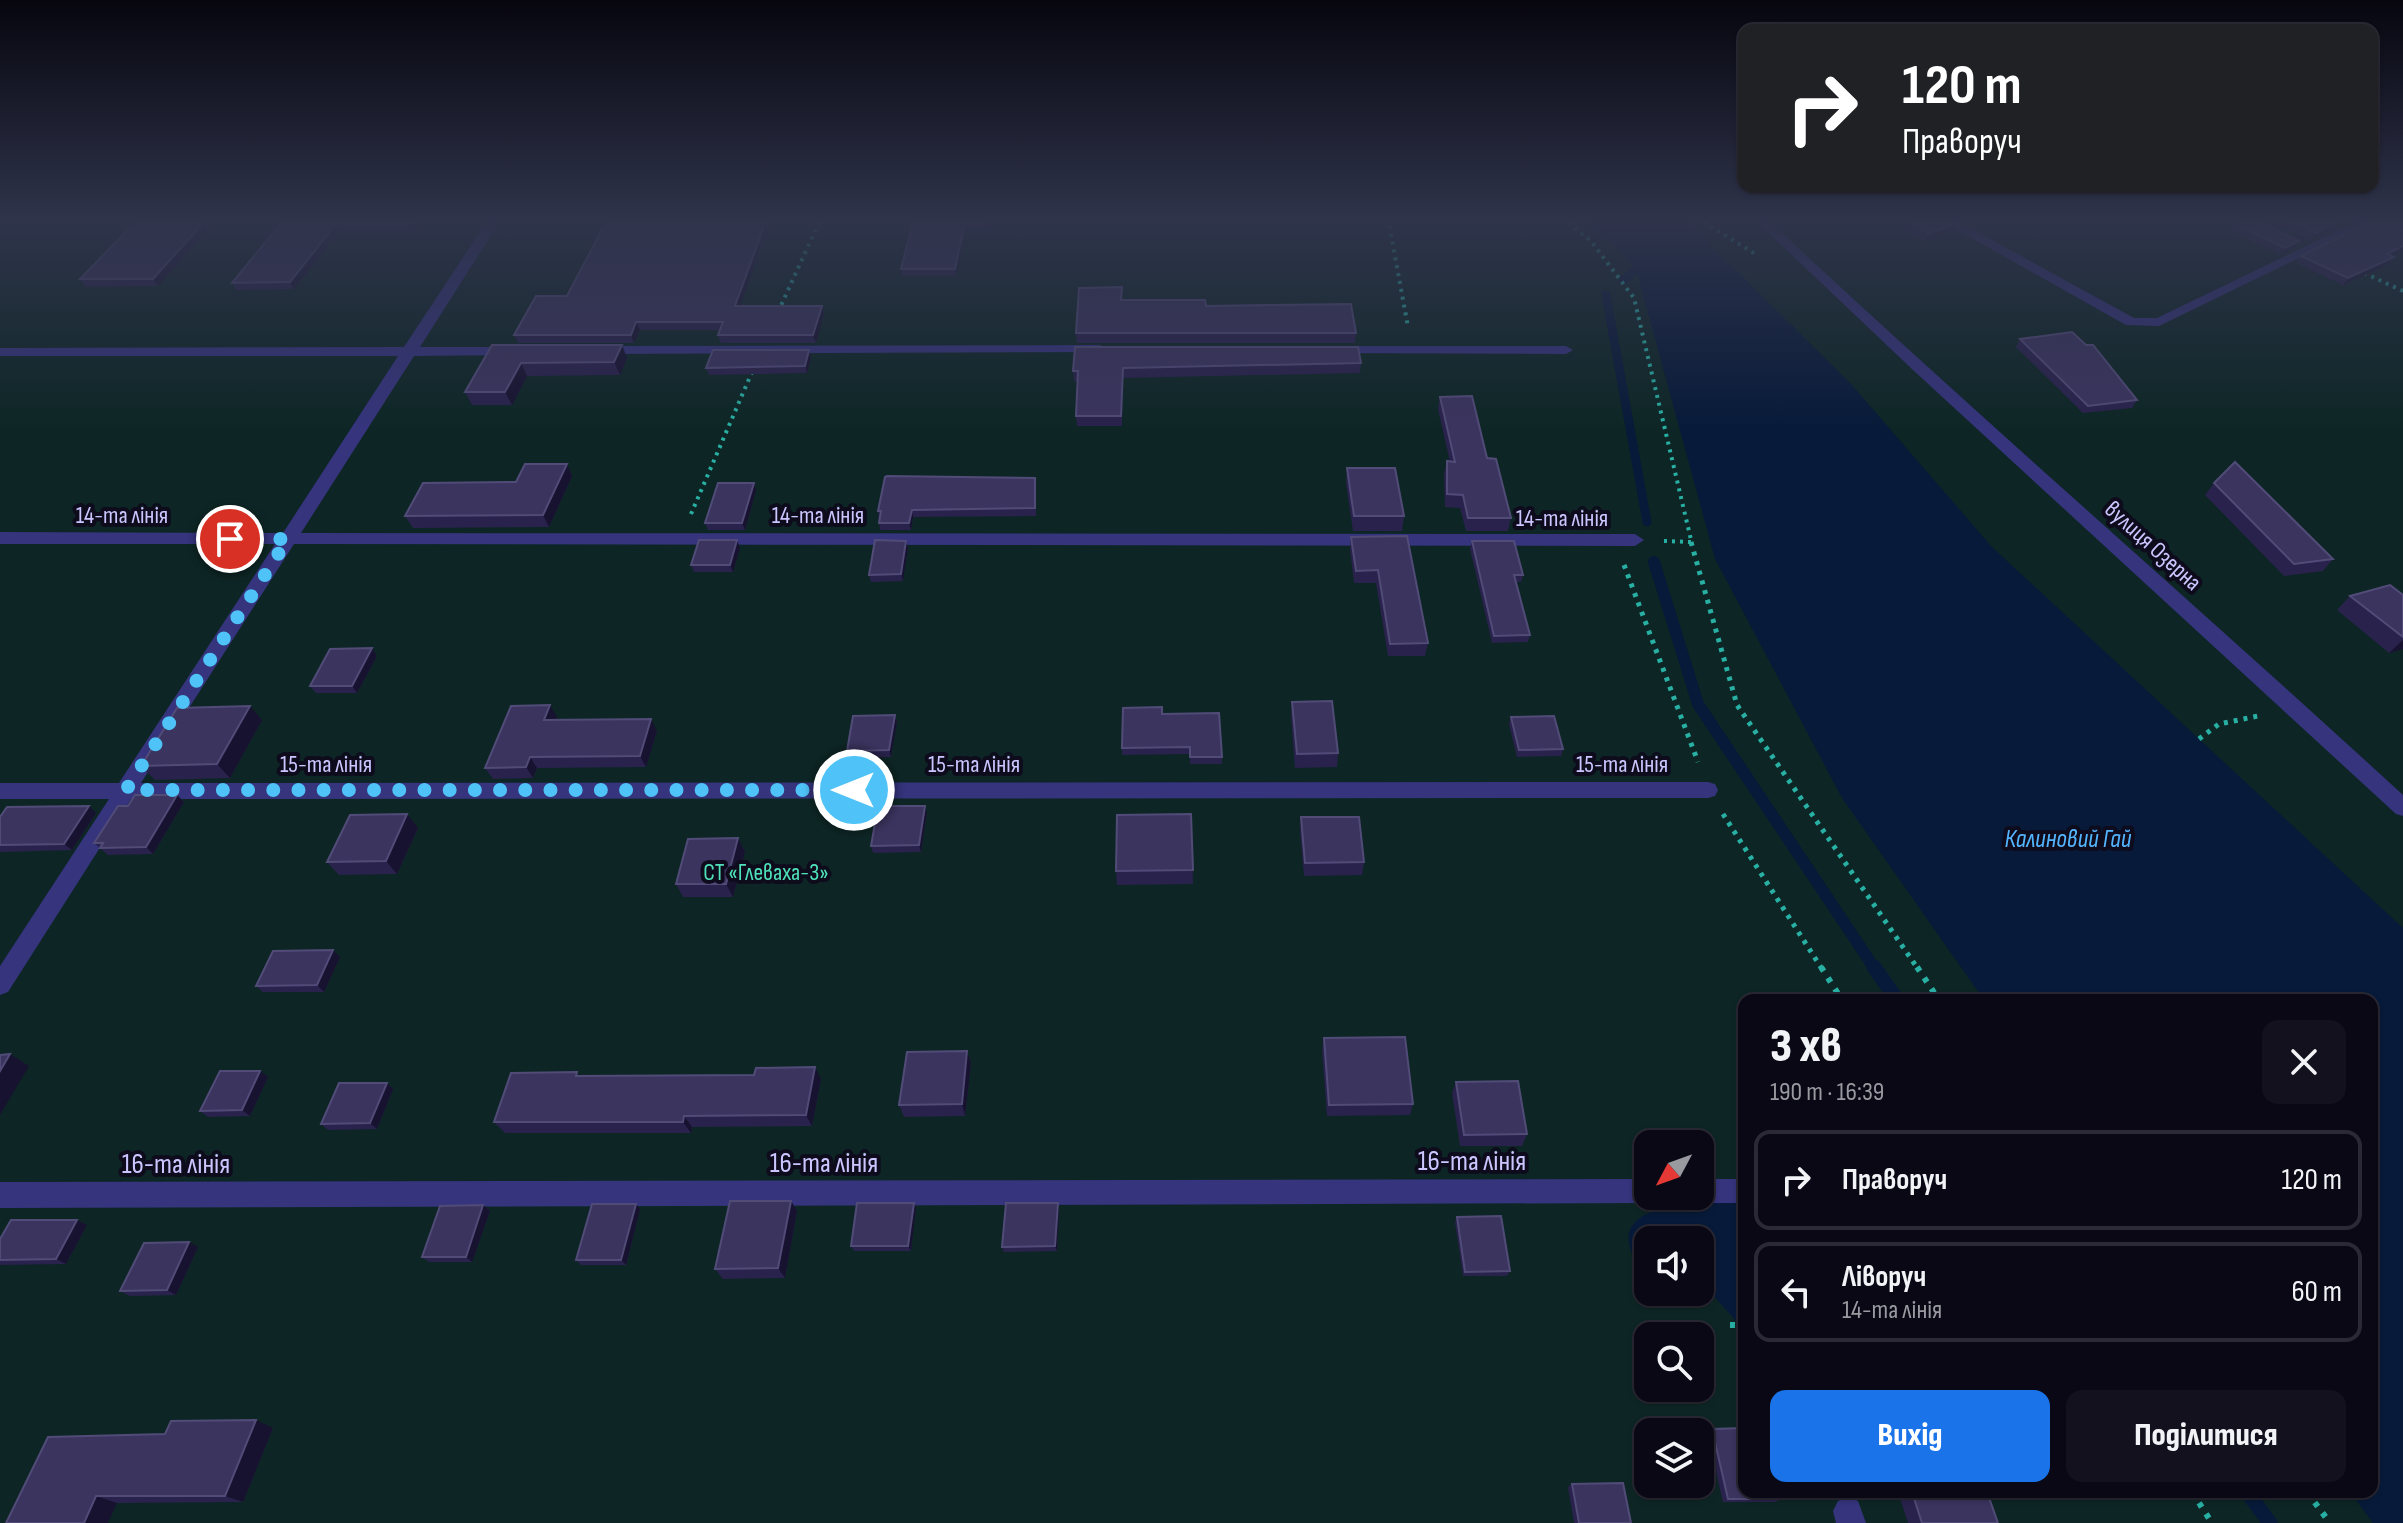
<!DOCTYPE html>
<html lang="uk">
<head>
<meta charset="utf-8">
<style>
	:root { --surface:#0a0815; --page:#13111e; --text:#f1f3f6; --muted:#999aa0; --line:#2a2934; --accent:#1a73e8 }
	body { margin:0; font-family:"Sofia Sans Condensed",sans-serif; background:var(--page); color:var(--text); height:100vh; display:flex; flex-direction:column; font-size:30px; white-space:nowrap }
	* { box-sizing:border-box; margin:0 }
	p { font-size:26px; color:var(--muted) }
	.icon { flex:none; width:44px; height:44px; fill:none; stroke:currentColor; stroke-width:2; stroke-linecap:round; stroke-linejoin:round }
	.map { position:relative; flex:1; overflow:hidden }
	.panel { position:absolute; left:1738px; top:994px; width:640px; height:504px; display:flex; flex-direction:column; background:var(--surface); border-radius:16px; box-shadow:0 2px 6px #0004,0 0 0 2px var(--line) }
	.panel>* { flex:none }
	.guide { position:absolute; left:1738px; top:24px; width:640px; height:168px; border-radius:16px; box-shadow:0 2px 6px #0004,0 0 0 2px var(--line); background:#202124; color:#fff; overflow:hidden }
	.needle { width:52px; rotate:229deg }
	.buttons { position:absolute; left:1634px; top:1130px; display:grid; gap:16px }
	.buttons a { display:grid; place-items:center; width:80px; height:80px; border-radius:16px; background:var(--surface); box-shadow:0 2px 6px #0004,0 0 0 2px var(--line); font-size:40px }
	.pin { position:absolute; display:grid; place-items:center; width:68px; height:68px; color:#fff; margin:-34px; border:4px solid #fff; border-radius:50%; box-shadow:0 2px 8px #0007 }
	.me { position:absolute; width:88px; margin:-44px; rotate:270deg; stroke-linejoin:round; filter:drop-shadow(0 0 6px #0008) }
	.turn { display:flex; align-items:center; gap:28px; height:168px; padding:0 32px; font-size:36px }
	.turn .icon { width:104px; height:104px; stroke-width:2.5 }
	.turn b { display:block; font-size:56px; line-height:68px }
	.round { display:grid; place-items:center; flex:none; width:84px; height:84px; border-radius:16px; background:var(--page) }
	.head { display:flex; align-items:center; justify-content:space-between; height:136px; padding:0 32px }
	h1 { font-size:48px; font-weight:800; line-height:60px }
	.button { display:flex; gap:16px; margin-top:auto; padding:16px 32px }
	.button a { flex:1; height:92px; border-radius:16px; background:var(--accent); color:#fff; font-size:32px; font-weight:800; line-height:92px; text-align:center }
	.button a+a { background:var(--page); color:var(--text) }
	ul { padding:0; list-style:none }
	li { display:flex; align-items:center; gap:24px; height:100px; margin:0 16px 12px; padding:0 16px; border:4px solid var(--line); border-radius:16px }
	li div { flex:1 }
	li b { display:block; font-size:30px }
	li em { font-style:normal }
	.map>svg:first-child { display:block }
	.green { fill:#0d2625; fill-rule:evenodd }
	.water { fill:#071a39 }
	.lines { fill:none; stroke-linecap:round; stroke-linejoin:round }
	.stream-far2 { stroke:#071a39; stroke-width:9 }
	.stream-far1 { stroke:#071a39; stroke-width:12 }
	.stream { stroke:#071a39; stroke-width:15 }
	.path-far2 { stroke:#29b0a4; stroke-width:4; stroke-dasharray:3 5; stroke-linecap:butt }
	.path-far1 { stroke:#29b0a4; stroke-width:5; stroke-dasharray:4 6; stroke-linecap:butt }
	.path { stroke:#29b0a4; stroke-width:6; stroke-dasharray:5 8; stroke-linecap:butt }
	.minor { fill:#35347d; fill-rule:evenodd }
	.wall { fill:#29224c }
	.shaded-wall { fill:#171230 }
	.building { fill:#3b345f; stroke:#514b78; stroke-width:2 }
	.route { stroke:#4fc3f7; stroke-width:14; stroke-dasharray:0 25.2 }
	.labels { text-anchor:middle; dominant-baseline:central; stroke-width:8; stroke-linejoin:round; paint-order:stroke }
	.street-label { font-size:24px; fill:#cbc6ff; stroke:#0d0b1c }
	.park-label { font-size:24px; fill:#4fe1b9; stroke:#0d0b1c }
	.water-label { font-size:26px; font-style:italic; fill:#54b5ff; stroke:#0d0b1c }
	.near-street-label { font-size:28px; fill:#cbc6ff; stroke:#0d0b1c }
</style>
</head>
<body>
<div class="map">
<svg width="2403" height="1523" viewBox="0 0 2403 1523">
	<rect width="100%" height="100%" fill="#0d0b1c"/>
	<path class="green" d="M0,218H2403V1523H0ZM1744,1000H2372V1492H1744ZM1648,1144H1700V1196H1648ZM1648,1240H1700V1292H1648ZM1648,1336H1700V1388H1648ZM1648,1432H1700V1484H1648Z"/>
	<g class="water">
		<polygon points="1578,218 1683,218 1851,384 1992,547 2403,928 2403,1523 2373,1523 2350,1492 2372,1492 2372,1000 1984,1000 1842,798 1715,559 1636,269 1597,227"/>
		<path d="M1737,1201L1744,1204V1330L1713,1295L1700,1287V1240H1648V1271C1638,1267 1632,1258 1630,1247C1616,1200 1710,1203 1737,1201Z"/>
	</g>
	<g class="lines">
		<g class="stream-far2">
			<polyline points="1623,281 1636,269"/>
			<polyline points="1606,295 1647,522"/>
		</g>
		<polyline class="stream-far1" points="1654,562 1698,704 1875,969"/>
		<g class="stream">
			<polyline points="1874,967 1897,1000"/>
			<polyline points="2247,1492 2270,1523"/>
		</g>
		<g class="path-far2">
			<polyline points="1388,218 1408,327"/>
			<polyline points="1562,218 1591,241 1634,298 1692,544"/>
			<polyline points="1697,218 1757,255"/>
			<polyline points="2364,273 2403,291"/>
			<polyline points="778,312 821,218"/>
			<polyline points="691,514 752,372"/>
			<polyline points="1664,541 1691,542"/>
		</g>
		<g class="path-far1">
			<polyline points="1691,542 1737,705 1918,969"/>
			<polyline points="1624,565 1698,762"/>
			<polyline points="2199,739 2219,724 2258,716"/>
			<polyline points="1723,814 1822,969"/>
		</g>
		<g class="path">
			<polyline points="1821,967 1842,1000"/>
			<polyline points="1917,967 1939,1000"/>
			<polyline points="1730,1325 1744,1325"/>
			<polyline points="2192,1492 2212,1523"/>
			<polyline points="2307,1492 2330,1523"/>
		</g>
		<g class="minor">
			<polygon points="489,218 502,218 420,347 512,347 519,351 512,355 414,356 301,533 1635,534 1644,540 1635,546 294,544 141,783 1708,782 1715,784 1718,790 1715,796 1708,798 131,799 8,992 0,995 0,966 109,799 0,799 0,783 119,783 275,544 0,544 0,532 283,533 398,356 0,356 0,348 404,347"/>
			<path d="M1753,218H1766C1975,414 2192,601 2403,795V816L2396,814L1913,370Z"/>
			<polygon points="1936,218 1952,218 2134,318 2157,318 2364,218 2381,218 2159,326 2126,325"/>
			<polygon points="1100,345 1107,349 1105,352 600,354 593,350 600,346"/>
			<polygon points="1332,346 1566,346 1573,350 1566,354 1327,353 1327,347"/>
			<polygon points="1648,1179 1648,1196 1659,1196 1648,1203 0,1208 0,1182"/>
			<polygon points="1700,1179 1744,1179 1744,1203 1700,1203 1691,1200 1689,1196 1700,1196"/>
			<polygon points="1848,1496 1858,1501 1866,1523 1836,1523 1833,1511 1838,1501"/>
		</g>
	</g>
	<g class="wall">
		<polygon points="139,218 158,286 85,287 80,279"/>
		<polygon points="285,218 425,218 416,231 339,231 294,289 236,290 232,283"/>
		<polygon points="608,218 789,218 787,224 770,224 740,306 822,306 824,314 816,343 721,343 718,335 720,330 640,330 634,343 518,343 514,335 567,296"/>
		<polygon points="914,218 998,218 998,222 990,222 989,229 966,229 956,276 903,276 901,269"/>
		<polygon points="1125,218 1205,218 1205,224 1170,224 1170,221 1125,222"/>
		<polygon points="1892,218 1945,218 1956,224 1953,231 1925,241"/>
		<polygon points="1957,218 1984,218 1970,224"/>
		<polygon points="2263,218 2357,218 2311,240"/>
		<polygon points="2403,218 2403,251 2392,256 2394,257 2389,264 2343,285 2296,263 2301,256"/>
		<polygon points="2235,224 2294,248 2280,255 2231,231"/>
		<polygon points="1122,300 1206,306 1356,333 1355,343 1077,343 1076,333"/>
		<polygon points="2020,339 2137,400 2132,408 2083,413 2016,347"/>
		<polygon points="492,345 627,358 620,375 527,376 512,405 472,405 465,392"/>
		<polygon points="1075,347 1361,363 1360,373 1123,378 1122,426 1077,426 1076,416 1078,382 1074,381 1073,371"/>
		<polygon points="809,350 811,358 807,373 709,375 706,368"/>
		<polygon points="1440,397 1487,458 1511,518 1508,531 1466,531 1460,508 1445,507 1444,474 1447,461 1450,462 1438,409"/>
		<polygon points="567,464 572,476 549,527 413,528 405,516 516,482"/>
		<polygon points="1347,468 1404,516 1402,531 1353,531 1346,483"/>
		<polygon points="2214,483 2333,559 2323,571 2284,576 2205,495"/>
		<polygon points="1036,485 1036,516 913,517 911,530 880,530 878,511"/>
		<polygon points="756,490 745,530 708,530 705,523"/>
		<polygon points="1407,536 1428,643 1425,656 1388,656 1376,583 1354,583 1350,549 1351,537"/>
		<polygon points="906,541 908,548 903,581 871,582 869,575"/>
		<polygon points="1472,541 1523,575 1521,582 1516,582 1530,635 1528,642 1492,643 1470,549"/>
		<polygon points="740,548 733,572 694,572 691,565"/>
		<polygon points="2403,595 2403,649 2389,653 2337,610 2350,596"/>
		<polygon points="377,656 357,693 316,693 310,686"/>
		<polygon points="1292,702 1338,753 1337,767 1295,768 1291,716"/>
		<polygon points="1162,714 1222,757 1222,764 1190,764 1190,754 1122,755 1122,748"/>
		<polygon points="895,715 897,722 891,757 849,758 847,751"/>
		<polygon points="557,717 555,720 657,731 646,767 537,768 533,778 493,779 485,768"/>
		<polygon points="1511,717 1563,749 1561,756 1517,757 1509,724"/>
		<polygon points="262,720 230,778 155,780 141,766"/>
		<polygon points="177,795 184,802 153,854 108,855 94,843 128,806"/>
		<polygon points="927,812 921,852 873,853 871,846"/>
		<polygon points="96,813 72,850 0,852 0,817"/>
		<polygon points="1191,814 1193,884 1117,885 1116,871"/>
		<polygon points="1301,817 1364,862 1362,875 1304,876 1300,831"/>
		<polygon points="418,828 397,874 339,875 327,862"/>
		<polygon points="738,838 745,852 733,897 683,897 676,884"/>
		<polygon points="340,957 324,992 263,992 256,986"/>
		<polygon points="1324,1038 1413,1104 1410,1115 1327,1116 1322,1050"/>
		<polygon points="967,1051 971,1063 965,1116 904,1117 899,1105"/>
		<polygon points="580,1076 821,1079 812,1126 692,1127 691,1133 505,1133 494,1122"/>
		<polygon points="268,1077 250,1116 208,1117 200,1111"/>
		<polygon points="1456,1082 1527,1134 1522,1146 1460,1146 1452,1093"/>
		<polygon points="393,1089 377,1129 328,1130 321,1124"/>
		<polygon points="791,1201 797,1211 785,1278 723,1279 715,1269"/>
		<polygon points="914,1203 916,1208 911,1251 854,1251 851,1246"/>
		<polygon points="483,1205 490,1211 472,1262 429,1262 422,1257"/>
		<polygon points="1059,1208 1057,1251 1004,1252 1002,1247"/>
		<polygon points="640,1209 626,1265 581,1265 576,1260"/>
		<polygon points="1457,1217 1510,1271 1507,1276 1463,1276 1455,1222"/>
		<polygon points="87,1225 66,1264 0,1265 0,1239"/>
		<polygon points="198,1247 176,1295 130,1296 120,1291"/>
		<polygon points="273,1428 243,1502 117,1503 6,1523 165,1434"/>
		<polygon points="1712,1429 1781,1499 1775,1502 1723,1502 1707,1433"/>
		<polygon points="1572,1484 1631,1523 1574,1523 1568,1487"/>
		<polygon points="1898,1492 1987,1492 1998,1523 1908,1523"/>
	</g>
	<g class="shaded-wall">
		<polygon points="208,218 219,218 158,286 153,279"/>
		<polygon points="417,218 425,218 416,231 412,224"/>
		<polygon points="767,218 770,224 737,314 735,306"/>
		<polygon points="1973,218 1984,218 1970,224"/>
		<polygon points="2347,218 2357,218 2311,240 2316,233"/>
		<polygon points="965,222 966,229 956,276 955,269"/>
		<polygon points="336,224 339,231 294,289 290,282"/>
		<polygon points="1956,224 1953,231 1925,241 1928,234"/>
		<polygon points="2299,241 2294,248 2280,255 2285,248"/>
		<polygon points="2403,246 2403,251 2381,261 2387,254"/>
		<polygon points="2394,257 2389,264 2343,285 2348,278"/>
		<polygon points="822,306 824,314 816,343 813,335"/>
		<polygon points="636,322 640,330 634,343 631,335"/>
		<polygon points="622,345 627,358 620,375 614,362"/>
		<polygon points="809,350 811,358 807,373 805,366"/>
		<polygon points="521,363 527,376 512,405 505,392"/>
		<polygon points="567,464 572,476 549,527 543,515"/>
		<polygon points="754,483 756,490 745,530 742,523"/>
		<polygon points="912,510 913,517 911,530 909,523"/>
		<polygon points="737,540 740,548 733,572 730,565"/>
		<polygon points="906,541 908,548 903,581 901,574"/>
		<polygon points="2403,640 2403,649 2389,653"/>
		<polygon points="372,648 377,656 357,693 352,686"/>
		<polygon points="550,705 557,717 551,731 544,720"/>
		<polygon points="250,706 262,720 230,778 217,764"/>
		<polygon points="895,715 897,722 891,757 889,750"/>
		<polygon points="651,719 657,731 646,767 640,756"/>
		<polygon points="530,757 537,768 533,778 526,767"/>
		<polygon points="177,795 184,802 153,854 146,847"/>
		<polygon points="89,806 96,813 72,850 64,844"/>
		<polygon points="925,806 927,812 921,852 919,845"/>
		<polygon points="407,814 418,828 397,874 386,861"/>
		<polygon points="738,838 745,852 733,897 726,884"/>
		<polygon points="333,950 340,957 324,992 317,985"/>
		<polygon points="967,1051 971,1063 965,1116 962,1104"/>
		<polygon points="10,1054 29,1066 0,1115 0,1071"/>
		<polygon points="815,1067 821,1079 812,1126 806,1115"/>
		<polygon points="260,1071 268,1077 250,1116 242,1110"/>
		<polygon points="387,1083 393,1089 377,1129 370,1123"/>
		<polygon points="684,1116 692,1127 691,1133 683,1122"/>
		<polygon points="791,1201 797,1211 785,1278 778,1268"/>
		<polygon points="914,1203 916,1208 911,1251 908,1246"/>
		<polygon points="1058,1203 1059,1208 1057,1251 1055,1246"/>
		<polygon points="636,1204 640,1209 626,1265 621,1260"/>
		<polygon points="483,1205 490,1211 472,1262 466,1257"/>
		<polygon points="77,1220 87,1225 66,1264 56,1259"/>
		<polygon points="189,1242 198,1247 176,1295 167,1290"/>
		<polygon points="256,1420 273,1428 243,1502 225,1496"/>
		<polygon points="96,1496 117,1503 108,1523 84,1523"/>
	</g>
	<g class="building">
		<polygon points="139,218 208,218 153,279 80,279"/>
		<polygon points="285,218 417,218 412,224 336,224 290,282 232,283"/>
		<polygon points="608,218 767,218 735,306 822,306 813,335 718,335 723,322 636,322 631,335 514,335 536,296 567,296"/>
		<polygon points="914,218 989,218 988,222 965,222 955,269 901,269"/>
		<polygon points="1905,218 1945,218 1956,224 1928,234"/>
		<polygon points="2250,218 2252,218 2299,241 2285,248 2235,224"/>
		<polygon points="2283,218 2347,218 2316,233"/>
		<polygon points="2379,218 2403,218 2403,246 2387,254 2394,257 2348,278 2301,256"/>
		<polygon points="1122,287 1121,300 1205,300 1206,306 1351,304 1356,333 1076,333 1079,288"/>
		<polygon points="2072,332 2086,345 2093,345 2137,400 2088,406 2020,339"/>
		<polygon points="492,345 622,345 614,362 521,363 505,392 465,392"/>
		<polygon points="1075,347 1358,347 1361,363 1123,368 1121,416 1076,416 1078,371 1073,371"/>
		<polygon points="713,350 809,350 805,366 706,368"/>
		<polygon points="1472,396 1487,458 1496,459 1511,518 1468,518 1463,495 1447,494 1447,461 1455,462 1440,397"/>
		<polygon points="2235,462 2333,559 2294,564 2214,483"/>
		<polygon points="525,464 567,464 543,515 405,516 423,483 516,482"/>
		<polygon points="1347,468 1395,468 1404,516 1354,516"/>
		<polygon points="887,476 1035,478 1035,508 912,510 909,523 879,523 881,511 878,511 885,477"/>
		<polygon points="718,483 754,483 742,523 705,523"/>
		<polygon points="1407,536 1428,643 1390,644 1378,570 1356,571 1351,537"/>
		<polygon points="699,540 737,540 730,565 691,565"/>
		<polygon points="875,540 906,541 901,574 869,575"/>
		<polygon points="1472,541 1514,541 1523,575 1514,575 1530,635 1494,636"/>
		<polygon points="2390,585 2403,595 2403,637 2350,596"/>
		<polygon points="372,648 352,686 310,686 330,649"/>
		<polygon points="1332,701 1338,753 1297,754 1292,702"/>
		<polygon points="550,705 544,720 651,719 640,756 530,757 526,767 485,768 511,706"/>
		<polygon points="250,706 217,764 141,766 177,708"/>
		<polygon points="1162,707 1162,714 1219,713 1222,757 1190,757 1190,747 1122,748 1123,708"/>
		<polygon points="895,715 889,750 847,751 853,716"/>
		<polygon points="1554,716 1563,749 1519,750 1511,717"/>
		<polygon points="135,795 177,795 146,847 100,848 103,843 94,843 118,806 128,806"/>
		<polygon points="89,806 64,844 0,845 0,817 7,807"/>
		<polygon points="878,806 925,806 919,845 871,846"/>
		<polygon points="407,814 386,861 327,862 350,815"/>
		<polygon points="1191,814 1193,870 1116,871 1117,815"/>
		<polygon points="1301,817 1359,817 1364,862 1305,863"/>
		<polygon points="738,838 726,884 676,884 688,839"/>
		<polygon points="333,950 317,985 256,986 273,951"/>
		<polygon points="1405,1037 1413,1104 1329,1105 1324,1038"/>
		<polygon points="967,1051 962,1104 899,1105 907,1052"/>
		<polygon points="10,1054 0,1071 0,1055"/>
		<polygon points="815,1067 806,1115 684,1116 683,1122 494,1122 511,1073 577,1072 576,1076 754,1075 756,1068"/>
		<polygon points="220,1071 260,1071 242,1110 200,1111"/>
		<polygon points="1518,1081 1527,1134 1464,1135 1456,1082"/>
		<polygon points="339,1083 387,1083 370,1123 321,1124"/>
		<polygon points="730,1201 791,1201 778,1268 715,1269"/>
		<polygon points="857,1203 914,1203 908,1246 851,1246"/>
		<polygon points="1006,1203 1058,1203 1055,1246 1002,1247"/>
		<polygon points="592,1204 636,1204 621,1260 576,1260"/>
		<polygon points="483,1205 466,1257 422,1257 440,1206"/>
		<polygon points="1501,1216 1510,1271 1465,1272 1457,1217"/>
		<polygon points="11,1220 77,1220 56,1259 0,1260 0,1239"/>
		<polygon points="189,1242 167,1290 120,1291 144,1243"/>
		<polygon points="256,1420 225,1496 96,1496 84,1523 6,1523 48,1437 165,1434 171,1421"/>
		<polygon points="1744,1428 1744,1492 1779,1492 1781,1499 1728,1499 1712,1429"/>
		<polygon points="1623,1483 1631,1523 1579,1523 1572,1484"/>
		<polygon points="1912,1492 1987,1492 1998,1523 1922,1523"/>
	</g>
	<linearGradient id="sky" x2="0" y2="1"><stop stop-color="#07060f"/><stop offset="0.51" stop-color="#2f344b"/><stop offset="1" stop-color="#2f344b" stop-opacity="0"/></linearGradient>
	<rect width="2403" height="431" fill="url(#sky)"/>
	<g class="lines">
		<polyline class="route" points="230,539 288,539 126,790 854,790"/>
	</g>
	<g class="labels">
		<g class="street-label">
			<text x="122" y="515">14-та лінія</text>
			<text x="818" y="515">14-та лінія</text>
			<text x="1562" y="518">14-та лінія</text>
			<text transform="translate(2153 546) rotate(42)">вулиця Озерна</text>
			<text x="326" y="764">15-та лінія</text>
			<text x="974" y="764">15-та лінія</text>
			<text x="1622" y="764">15-та лінія</text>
		</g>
		<g class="park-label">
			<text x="766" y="872">СТ «Глеваха-3»</text>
		</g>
		<g class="water-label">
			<text x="2068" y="839">Калиновий Гай</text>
		</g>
		<g class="near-street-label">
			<text x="1472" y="1161">16-та лінія</text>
			<text x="824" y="1163">16-та лінія</text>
			<text x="176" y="1164">16-та лінія</text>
		</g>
	</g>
</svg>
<div class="buttons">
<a><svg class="needle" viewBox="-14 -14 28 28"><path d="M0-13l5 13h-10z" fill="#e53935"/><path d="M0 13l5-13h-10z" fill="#999aa0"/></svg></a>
<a><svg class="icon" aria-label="sound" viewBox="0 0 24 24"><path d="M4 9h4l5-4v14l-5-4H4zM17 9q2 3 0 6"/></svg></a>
<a><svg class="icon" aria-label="search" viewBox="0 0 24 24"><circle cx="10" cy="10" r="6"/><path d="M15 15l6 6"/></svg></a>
<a><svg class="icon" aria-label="layers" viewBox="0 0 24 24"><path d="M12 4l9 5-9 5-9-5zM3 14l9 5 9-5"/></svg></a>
</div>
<div class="pin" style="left:230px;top:539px;background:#d93025"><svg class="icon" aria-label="arrive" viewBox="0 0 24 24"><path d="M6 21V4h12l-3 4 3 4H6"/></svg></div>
<svg class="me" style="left:854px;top:790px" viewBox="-20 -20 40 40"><circle r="17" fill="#4fc3f7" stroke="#fff" stroke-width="3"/><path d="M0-11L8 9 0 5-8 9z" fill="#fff"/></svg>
<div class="guide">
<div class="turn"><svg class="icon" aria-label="right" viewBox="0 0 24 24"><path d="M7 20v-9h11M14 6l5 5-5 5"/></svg><div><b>120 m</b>Праворуч</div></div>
</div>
<section class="panel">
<div class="head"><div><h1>3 хв</h1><p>190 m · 16:39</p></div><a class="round"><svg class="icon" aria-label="close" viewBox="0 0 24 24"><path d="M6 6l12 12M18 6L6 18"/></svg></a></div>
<ul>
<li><svg class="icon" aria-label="right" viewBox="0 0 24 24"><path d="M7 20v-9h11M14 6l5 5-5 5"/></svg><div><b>Праворуч</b></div><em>120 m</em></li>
<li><svg class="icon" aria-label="left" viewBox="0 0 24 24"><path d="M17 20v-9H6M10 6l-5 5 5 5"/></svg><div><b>Ліворуч</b><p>14-та лінія</p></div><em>60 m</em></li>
</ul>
<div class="button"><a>Вихід</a><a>Поділитися</a></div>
</section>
</div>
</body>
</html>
